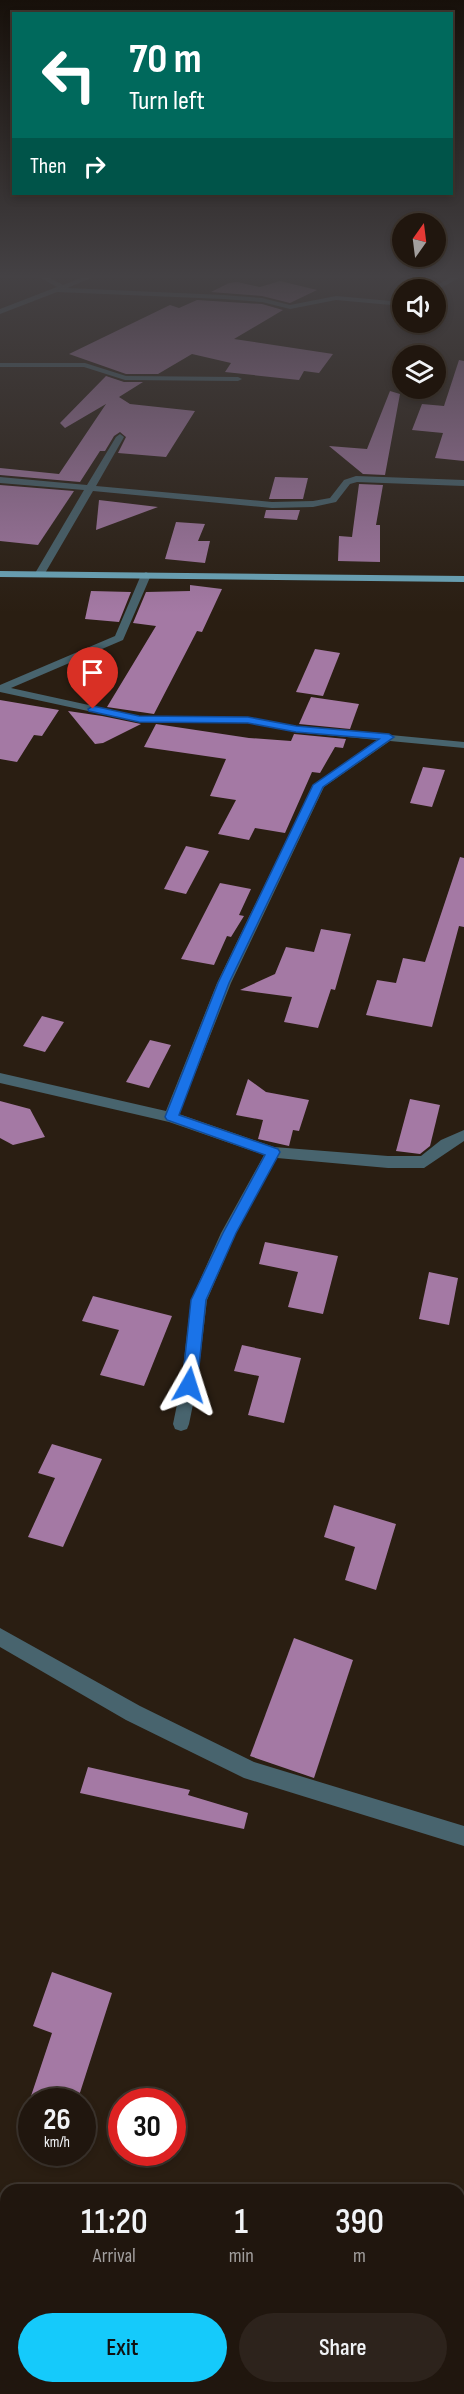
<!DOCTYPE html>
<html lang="en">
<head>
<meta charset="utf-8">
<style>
	:root { --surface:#20160e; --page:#2d231c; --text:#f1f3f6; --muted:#a29f9e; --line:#3d352e; --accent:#15cafb }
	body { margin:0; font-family:"Sofia Sans Condensed",sans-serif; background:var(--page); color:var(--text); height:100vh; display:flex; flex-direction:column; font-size:22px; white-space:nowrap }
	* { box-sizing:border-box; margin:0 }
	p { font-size:20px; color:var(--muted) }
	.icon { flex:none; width:33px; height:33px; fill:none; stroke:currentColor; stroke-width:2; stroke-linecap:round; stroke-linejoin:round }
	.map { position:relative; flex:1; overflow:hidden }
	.side { position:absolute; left:0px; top:2184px; width:465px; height:210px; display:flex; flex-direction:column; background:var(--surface); border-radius:18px 18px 0 0; box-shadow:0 3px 9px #0003,0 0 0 2px var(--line) }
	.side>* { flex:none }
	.guide { position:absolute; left:12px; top:12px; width:441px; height:183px; border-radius:0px; box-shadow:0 3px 9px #0003,0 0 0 2px var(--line); background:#00695c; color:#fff; overflow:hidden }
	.needle { width:39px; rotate:14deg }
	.buttons { position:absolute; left:392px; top:213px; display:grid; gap:12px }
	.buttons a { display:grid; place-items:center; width:54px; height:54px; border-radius:50%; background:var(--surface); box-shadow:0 3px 9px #0003,0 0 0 2px var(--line); font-size:30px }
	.speed { position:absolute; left:18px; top:2088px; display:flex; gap:12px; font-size:30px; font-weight:700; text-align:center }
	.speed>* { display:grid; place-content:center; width:78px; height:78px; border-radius:50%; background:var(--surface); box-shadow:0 3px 9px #0003,0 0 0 2px var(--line); line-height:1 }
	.speed small { font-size:15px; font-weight:400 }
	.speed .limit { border:9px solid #d22; background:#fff; color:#111 }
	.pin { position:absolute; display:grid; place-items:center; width:51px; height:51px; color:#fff; margin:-62px -26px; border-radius:50% 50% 50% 0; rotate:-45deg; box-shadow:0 0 6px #0007 }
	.pin .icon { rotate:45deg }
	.me { position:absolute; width:66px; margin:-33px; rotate:6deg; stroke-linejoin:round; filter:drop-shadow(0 0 4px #0008) }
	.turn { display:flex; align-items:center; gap:21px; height:126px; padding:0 18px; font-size:27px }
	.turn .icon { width:78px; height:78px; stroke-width:2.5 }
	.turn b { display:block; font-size:42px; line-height:51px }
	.then { display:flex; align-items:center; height:57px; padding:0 18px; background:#0003; gap:12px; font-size:22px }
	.eta { display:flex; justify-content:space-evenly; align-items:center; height:102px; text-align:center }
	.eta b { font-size:36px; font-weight:600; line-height:42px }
	.primary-button { display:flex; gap:12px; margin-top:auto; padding:12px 18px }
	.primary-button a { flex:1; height:69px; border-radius:36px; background:var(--accent); color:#111; font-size:24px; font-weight:600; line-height:69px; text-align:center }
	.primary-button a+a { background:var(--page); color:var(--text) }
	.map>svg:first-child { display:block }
	.building { fill:#a479a4 }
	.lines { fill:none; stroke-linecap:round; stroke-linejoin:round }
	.minor { fill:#48646e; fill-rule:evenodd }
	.major { fill:#6ca8bc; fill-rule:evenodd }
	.route { fill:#1a73e8; stroke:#114b97; stroke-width:1.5 }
</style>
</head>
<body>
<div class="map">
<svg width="464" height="2394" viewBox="0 0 464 2394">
	<rect width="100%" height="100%" fill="#2a1e12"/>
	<g class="building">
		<polygon points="280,281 317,290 290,303 262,296 211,292 229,283 237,282 260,287"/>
		<polygon points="197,300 262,304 283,310 234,339 333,354 319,373 304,371 299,380 225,372 231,363 192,354 158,374 126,374 69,354 170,305 179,308"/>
		<polygon points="459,360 464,361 464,461 435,458 443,433 412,430 422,404 444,406"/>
		<polygon points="106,376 124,382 143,382 119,397 130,404 195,411 166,457 118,453 126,437 120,432 114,436 105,451 100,451 80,482 0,475 0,468 59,474 106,404 65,428 60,423"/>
		<polygon points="390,391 400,394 385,475 363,474 329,446 367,449"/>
		<polygon points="275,477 308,478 303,499 269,499"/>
		<polygon points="359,484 383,485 376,525 380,525 380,562 338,561 339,536 352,537"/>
		<polygon points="0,485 74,491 38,545 0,541"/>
		<polygon points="99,500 158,507 96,530"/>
		<polygon points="266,510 300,510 297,520 264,518"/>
		<polygon points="176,522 205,524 198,541 210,541 205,563 165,559"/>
		<polygon points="190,585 222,589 202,632 197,631 154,714 107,707 156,626 133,623 146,592 190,591"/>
		<polygon points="91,591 131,592 119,622 85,619"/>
		<polygon points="315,649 340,653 323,696 296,692"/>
		<polygon points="311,697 359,704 350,729 299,724"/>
		<polygon points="0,700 59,710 42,736 34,735 17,762 0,759"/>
		<polygon points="68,711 102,716 141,724 103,743 95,744"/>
		<polygon points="156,724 249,738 291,741 294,734 346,739 343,748 335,747 320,773 312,772 285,833 255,828 249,840 218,834 236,800 210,796 226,759 144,747"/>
		<polygon points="423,767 445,770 432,807 410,803"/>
		<polygon points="186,846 209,851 186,894 164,889"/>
		<polygon points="460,857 464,858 464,927 459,926 432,1027 366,1015 377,980 396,983 403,958 425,962"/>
		<polygon points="220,883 251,889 239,915 244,916 231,937 227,936 214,965 181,959"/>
		<polygon points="321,929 351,934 335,990 331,989 318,1028 284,1022 292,997 240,990 275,974 286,947 314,952"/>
		<polygon points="42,1016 64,1022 45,1052 23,1046"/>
		<polygon points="150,1040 171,1045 149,1088 126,1082"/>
		<polygon points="248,1079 266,1092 309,1100 299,1131 293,1130 289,1146 258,1139 263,1120 236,1115"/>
		<polygon points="410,1099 440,1105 430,1146 420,1154 396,1151"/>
		<polygon points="0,1101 30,1109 45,1137 13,1145 0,1138"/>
		<polygon points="265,1242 338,1256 323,1314 288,1307 298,1272 259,1264"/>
		<polygon points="429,1272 458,1278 449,1325 419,1319"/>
		<polygon points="93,1296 172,1316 144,1386 100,1375 119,1330 82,1321"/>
		<polygon points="242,1345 301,1358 284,1423 248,1415 259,1376 234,1371"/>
		<polygon points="52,1444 102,1459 63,1547 28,1537 55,1478 38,1473"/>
		<polygon points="334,1505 396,1524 376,1590 345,1580 355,1547 324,1537"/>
		<polygon points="294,1638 353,1660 314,1778 250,1756"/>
		<polygon points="88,1767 190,1790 188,1795 248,1813 244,1829 80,1793"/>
		<polygon points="52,1972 112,1993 77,2102 29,2102 52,2033 33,2026"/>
	</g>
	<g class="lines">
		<g class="minor">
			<polygon points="41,278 50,278 63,285 81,278 91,278 67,288 223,295 262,298 290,305 336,296 402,302 402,306 336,300 290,309 262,302 223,299 57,292 0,314 0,309 57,287"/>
			<polygon points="450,278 459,278 435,291 428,290"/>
			<polygon points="0,363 85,363 126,376 238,377 242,379 238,381 125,380 84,367 0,367"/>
			<polygon points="120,434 124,437 96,486 272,502 313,501 330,498 344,480 356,476 464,480 464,486 357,482 350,484 336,502 313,507 272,508 93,491 44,575 36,577 34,575 84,490 0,483 0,477 87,485 116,437"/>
			<polygon points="146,572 151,575 123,640 11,688 139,716 248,717 296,726 464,742 464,748 390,741 324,787 231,983 179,1114 274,1147 388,1156 421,1156 441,1140 464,1130 464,1141 424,1168 388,1168 277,1158 236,1233 207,1300 197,1385 189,1424 187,1429 181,1431 175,1429 173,1424 181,1385 191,1300 221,1233 264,1155 169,1122 0,1083 0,1073 166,1111 217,983 313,785 377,740 296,732 248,723 139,722 0,692 0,685 115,636 141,575"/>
			<polygon points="0,1628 140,1706 254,1762 464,1826 464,1846 244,1778 126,1720 0,1647"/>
		</g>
		<polygon class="major" points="0,571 464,576 464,582 0,577"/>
	</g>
	<linearGradient id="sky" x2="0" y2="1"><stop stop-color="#17100a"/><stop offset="0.45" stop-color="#444144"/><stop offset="1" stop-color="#444144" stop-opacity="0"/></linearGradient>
	<rect width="464" height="613" fill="url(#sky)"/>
	<polygon class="route" points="93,706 139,716 248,717 296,726 389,734 394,737 323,787 229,983 179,1115 278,1149 280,1152 236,1233 206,1300 197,1385 189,1391 182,1385 191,1300 223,1233 265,1155 167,1120 165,1117 218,983 313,785 379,739 296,732 248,723 139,722 89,711 88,709"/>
</svg>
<div class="buttons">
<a><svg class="needle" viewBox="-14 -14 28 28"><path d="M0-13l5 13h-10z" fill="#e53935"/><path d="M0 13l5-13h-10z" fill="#a29f9e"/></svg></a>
<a><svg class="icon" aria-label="sound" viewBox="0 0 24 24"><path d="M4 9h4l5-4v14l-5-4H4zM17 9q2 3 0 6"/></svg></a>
<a><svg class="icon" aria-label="layers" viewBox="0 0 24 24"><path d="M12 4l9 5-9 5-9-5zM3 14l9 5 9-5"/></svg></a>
</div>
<div class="speed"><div>26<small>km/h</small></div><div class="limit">30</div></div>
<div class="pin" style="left:93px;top:709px;background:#d93025"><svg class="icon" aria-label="arrive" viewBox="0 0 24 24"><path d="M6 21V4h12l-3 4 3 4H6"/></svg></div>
<svg class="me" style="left:189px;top:1385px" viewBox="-20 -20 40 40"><path d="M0-17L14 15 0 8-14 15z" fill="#1a73e8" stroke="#fff" stroke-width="4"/></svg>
<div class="guide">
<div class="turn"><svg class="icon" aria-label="left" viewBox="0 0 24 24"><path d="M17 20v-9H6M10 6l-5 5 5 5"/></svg><div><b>70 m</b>Turn left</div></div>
<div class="then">Then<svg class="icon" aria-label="right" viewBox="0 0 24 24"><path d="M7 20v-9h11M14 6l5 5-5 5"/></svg></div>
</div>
<section class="side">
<div class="eta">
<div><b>11:20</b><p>Arrival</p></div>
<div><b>1</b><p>min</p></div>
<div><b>390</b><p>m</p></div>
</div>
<div class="primary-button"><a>Exit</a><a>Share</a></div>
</section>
</div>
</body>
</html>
